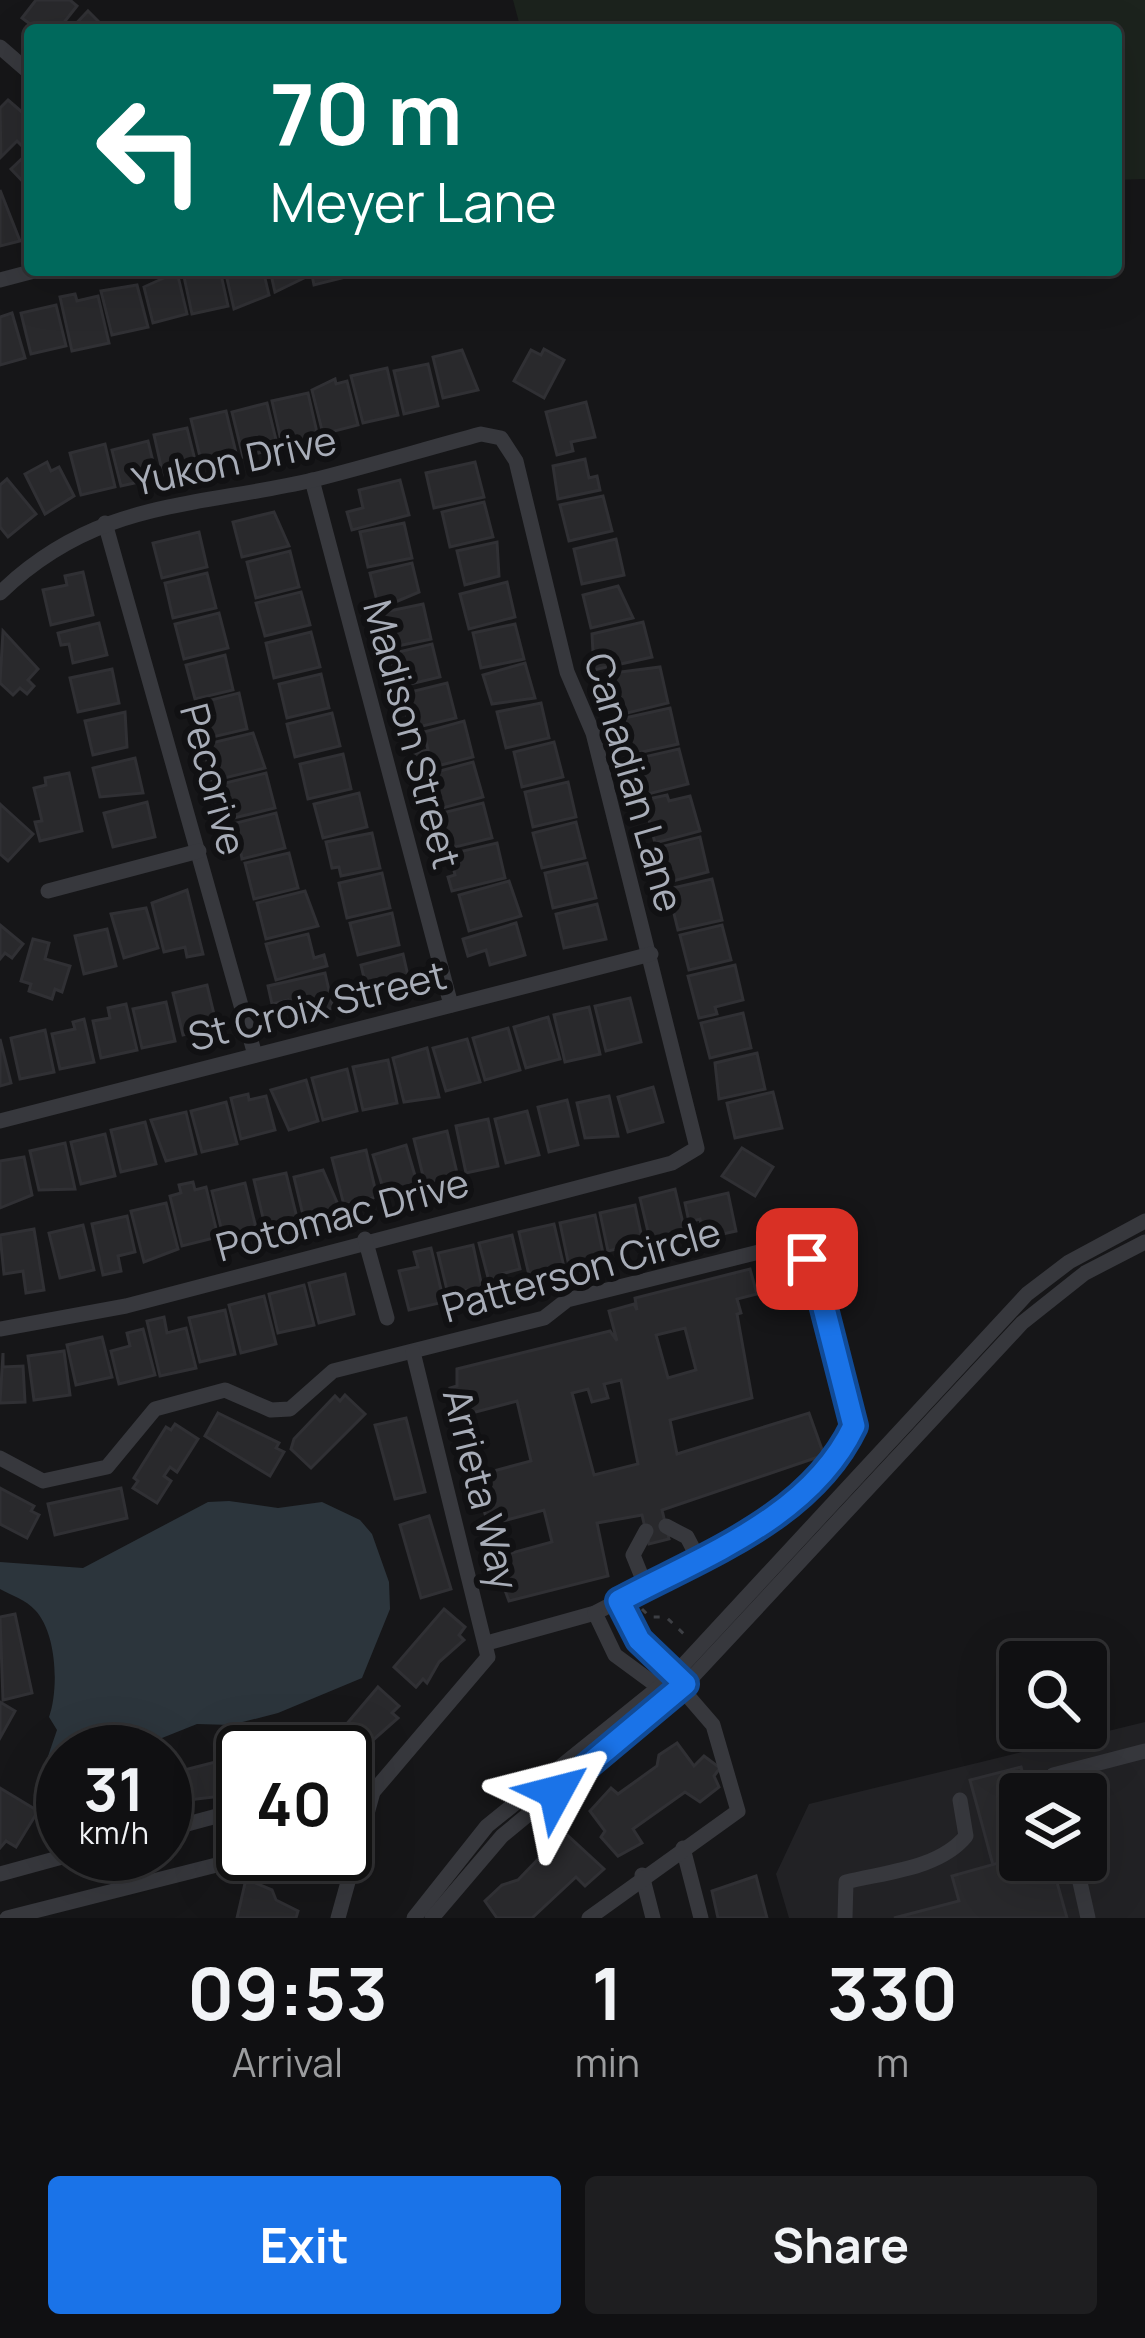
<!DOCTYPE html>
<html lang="en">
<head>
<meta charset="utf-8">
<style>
	:root { --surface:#101012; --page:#1e1e20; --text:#f1f3f6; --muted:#9c9d9f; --line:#303032; --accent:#1a73e8 }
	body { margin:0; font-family:Manrope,sans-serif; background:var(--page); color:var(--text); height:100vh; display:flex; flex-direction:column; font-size:45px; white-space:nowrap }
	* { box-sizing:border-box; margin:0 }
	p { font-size:39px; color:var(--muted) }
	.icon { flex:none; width:66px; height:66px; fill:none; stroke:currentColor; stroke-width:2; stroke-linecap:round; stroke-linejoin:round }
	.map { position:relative; height:1918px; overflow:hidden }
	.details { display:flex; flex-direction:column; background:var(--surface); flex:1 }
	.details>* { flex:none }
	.guide { position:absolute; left:24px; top:24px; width:1098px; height:252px; border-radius:12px; box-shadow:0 12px 48px #0002,0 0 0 3px var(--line); background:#00695c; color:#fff; overflow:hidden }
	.tools { position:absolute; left:999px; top:1641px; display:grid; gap:24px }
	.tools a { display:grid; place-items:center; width:108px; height:108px; border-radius:12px; background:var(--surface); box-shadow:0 12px 48px #0002,0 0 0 3px var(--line); font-size:60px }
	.speed { position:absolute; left:36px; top:1725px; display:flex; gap:24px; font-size:60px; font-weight:700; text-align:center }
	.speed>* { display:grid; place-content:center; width:156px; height:156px; border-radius:50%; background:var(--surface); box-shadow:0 12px 48px #0002,0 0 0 3px var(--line); line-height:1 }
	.speed small { font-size:30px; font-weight:400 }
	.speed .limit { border:6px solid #111; border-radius:18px; background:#fff; color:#111 }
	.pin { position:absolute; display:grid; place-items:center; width:102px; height:102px; color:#fff; margin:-51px; border-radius:24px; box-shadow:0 6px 18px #0006 }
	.me { position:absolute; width:132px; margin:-66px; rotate:52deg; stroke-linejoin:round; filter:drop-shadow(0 0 9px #0008) }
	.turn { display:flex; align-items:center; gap:42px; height:252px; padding:0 48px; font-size:54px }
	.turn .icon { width:156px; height:156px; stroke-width:2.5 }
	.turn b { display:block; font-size:84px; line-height:102px }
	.eta { display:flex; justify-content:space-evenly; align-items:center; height:204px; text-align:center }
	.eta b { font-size:72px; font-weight:700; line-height:84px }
	.primary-button { display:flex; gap:24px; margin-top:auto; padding:24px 48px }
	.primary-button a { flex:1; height:138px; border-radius:12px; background:var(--accent); color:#fff; font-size:48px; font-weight:700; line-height:138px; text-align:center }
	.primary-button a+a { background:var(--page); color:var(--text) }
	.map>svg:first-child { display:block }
	.built { fill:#222225; fill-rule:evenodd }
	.green { fill:#1c231d }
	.water { fill:#2c353c }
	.building { fill:#29292c; stroke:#303034; stroke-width:3; fill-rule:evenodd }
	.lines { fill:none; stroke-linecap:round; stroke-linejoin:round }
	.path { stroke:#3d3f44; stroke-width:3; stroke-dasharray:6 9; stroke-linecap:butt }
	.minor { stroke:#37383d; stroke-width:15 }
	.route-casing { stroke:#114b97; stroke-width:30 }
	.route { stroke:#1a73e8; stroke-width:21 }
	.labels { text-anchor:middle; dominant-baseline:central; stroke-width:12; stroke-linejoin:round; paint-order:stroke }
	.street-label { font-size:39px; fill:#a8adb8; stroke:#111113 }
</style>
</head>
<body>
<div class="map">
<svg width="1145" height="1918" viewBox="0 0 1145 1918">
	<rect width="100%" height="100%" fill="#161618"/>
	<path class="built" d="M1145,1722V1918H789L776,1874L809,1804ZM1020,1794H1086V1860H1020Z"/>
	<polygon class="green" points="513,0 1145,0 1145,179 1116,180 1116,30 823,30 816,23 806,30 521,30"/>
	<path class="water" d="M229,1501L278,1508L322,1502L360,1520L372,1534L389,1582L390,1609L362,1678L278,1713L231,1725L197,1724L127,1752H63V1763L46,1762L57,1730L49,1717C59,1689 57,1633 35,1610C26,1600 11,1595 0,1589V1562L83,1568L208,1502Z"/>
	<g class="building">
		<polygon points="36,0 70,0 77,6 58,30 38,30 22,18"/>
		<polygon points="88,11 107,30 70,30"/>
		<polygon points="8,100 30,119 30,141 23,147 17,141 1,157 0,108"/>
		<polygon points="30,151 30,189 11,169"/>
		<polygon points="0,190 20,241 0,246"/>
		<polygon points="220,270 228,306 192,314 183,272"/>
		<polygon points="225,270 263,270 269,295 234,309"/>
		<polygon points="270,270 304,270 306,277 275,292"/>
		<polygon points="311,270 349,270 350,276 314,285"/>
		<polygon points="177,272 187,314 153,323 144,287"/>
		<polygon points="137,285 148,327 112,335 101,291"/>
		<polygon points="75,294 77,301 98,296 109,343 72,351 60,297"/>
		<polygon points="56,305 66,346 31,354 21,313"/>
		<polygon points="12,313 25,358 0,365 0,317"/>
		<polygon points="544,349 564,360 544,398 514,381 531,350 541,355"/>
		<polygon points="462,350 478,390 443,398 433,357"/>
		<polygon points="428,364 438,406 404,414 394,371"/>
		<polygon points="387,368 398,415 363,423 351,376"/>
		<polygon points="335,379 336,384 347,381 358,425 323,434 312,390"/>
		<polygon points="308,393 318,437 282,445 272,401"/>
		<polygon points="586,402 595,437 571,442 573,451 557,455 546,412"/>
		<polygon points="267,403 278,448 243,457 232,412"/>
		<polygon points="226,411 237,457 202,465 191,419"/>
		<polygon points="187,428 197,468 163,475 154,435"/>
		<polygon points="148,441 157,478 121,486 112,450"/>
		<polygon points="105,444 115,487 81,495 70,453"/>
		<polygon points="585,459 589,478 597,476 600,490 558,499 553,466"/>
		<polygon points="47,462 51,471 59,467 74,496 45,514 25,474"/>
		<polygon points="475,462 484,497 434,508 426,473"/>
		<polygon points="7,479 36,514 8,537 0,527 0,485"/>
		<polygon points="400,480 409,515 352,530 347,512 363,508 359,490"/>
		<polygon points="603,496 612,531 569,541 560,505"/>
		<polygon points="484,502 493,537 450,547 442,512"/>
		<polygon points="274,512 289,546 242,557 233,522"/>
		<polygon points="404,523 412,558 368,567 360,532"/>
		<polygon points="199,532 207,567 162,578 153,543"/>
		<polygon points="616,539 624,575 582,584 574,549"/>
		<polygon points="497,542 499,576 465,585 457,551"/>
		<polygon points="290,551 299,587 256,598 247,562"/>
		<polygon points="412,563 419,592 379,609 370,573"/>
		<polygon points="83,572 93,615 51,625 43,590 67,585 65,576"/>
		<polygon points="207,573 216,608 173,618 165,583"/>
		<polygon points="507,582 515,617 469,629 460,594"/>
		<polygon points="618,586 633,618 591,628 583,595"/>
		<polygon points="301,592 310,625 265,636 256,603"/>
		<polygon points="423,604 431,639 388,648 380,613"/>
		<polygon points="219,613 228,648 184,659 175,624"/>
		<polygon points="643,622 652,657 594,670 592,634"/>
		<polygon points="99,623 107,655 73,663 69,644 61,645 58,633"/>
		<polygon points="515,624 524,659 481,668 473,633"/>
		<polygon points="3,631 38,669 28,680 34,686 27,694 20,688 13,695 0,683"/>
		<polygon points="311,632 320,667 274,678 266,643"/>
		<polygon points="432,644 440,677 398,687 390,654"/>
		<polygon points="225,655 233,690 195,699 186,665"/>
		<polygon points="525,663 535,698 492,704 483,675"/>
		<polygon points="660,667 668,703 615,716 605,674"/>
		<polygon points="112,669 119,703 78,712 70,678"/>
		<polygon points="321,674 329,708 287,718 279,684"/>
		<polygon points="447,683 456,718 410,729 402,694"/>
		<polygon points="239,693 247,729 204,739 195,704"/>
		<polygon points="541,703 549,738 506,748 497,712"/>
		<polygon points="670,708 678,744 633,754 625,718"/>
		<polygon points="125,712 127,747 93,755 85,721"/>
		<polygon points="332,713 340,746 295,757 287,724"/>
		<polygon points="464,721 473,757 417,771 412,754 428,750 424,732"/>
		<polygon points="253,733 265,768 212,781 203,745"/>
		<polygon points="554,742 563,777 522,787 514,752"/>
		<polygon points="679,749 688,784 644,795 635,759"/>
		<polygon points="343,754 351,789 308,799 300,764"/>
		<polygon points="135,758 143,793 100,797 93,768"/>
		<polygon points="473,762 483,797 439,809 429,774"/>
		<polygon points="69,773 82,831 40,841 35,822 42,821 34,788 46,785 45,778"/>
		<polygon points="266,773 275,808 234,818 230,800 213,804 209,787"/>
		<polygon points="568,782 576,817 533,827 525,792"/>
		<polygon points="359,793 367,827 323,838 314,804"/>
		<polygon points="667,795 669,801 690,796 700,831 655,843 644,800"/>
		<polygon points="147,802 155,837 113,847 104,813"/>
		<polygon points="483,803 492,838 447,849 438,814"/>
		<polygon points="0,804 33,834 8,861 0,854"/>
		<polygon points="276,813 285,848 242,859 236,823"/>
		<polygon points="576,822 585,858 542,868 533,833"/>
		<polygon points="372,833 380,868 341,876 339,867 332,868 326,842"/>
		<polygon points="700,837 708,872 665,883 656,848"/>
		<polygon points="497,843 505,878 452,891 448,877 455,875 450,854"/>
		<polygon points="289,853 298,888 254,899 245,863"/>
		<polygon points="587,863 596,898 553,908 545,873"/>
		<polygon points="382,873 390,908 347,918 339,883"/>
		<polygon points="712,879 722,920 678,930 668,889"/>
		<polygon points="509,881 521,916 469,931 459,895"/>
		<polygon points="187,890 203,954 187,957 185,947 164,952 152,903"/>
		<polygon points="305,891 318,926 266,939 257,903"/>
		<polygon points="597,904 606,939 564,948 556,914"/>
		<polygon points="146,908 158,948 124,958 111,914"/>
		<polygon points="392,913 399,945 358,955 350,923"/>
		<polygon points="516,923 525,955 490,965 486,950 468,956 463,939"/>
		<polygon points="0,925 23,944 12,958 5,953 0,959"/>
		<polygon points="722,925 731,960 689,970 680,935"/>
		<polygon points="107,929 116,966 84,974 75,936"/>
		<polygon points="308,934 314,958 324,955 327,966 276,980 266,944"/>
		<polygon points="33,939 49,943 45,959 70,966 62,992 55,989 52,999 29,991 31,984 21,981"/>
		<polygon points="403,954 411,989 369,999 361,965"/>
		<polygon points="735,965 743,1000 715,1007 717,1014 699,1018 688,976"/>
		<polygon points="325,973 333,1008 292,1018 288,1000 272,1004 268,986"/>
		<polygon points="207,985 217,1027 183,1035 173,993"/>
		<polygon points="630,998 641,1042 606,1051 595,1006"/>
		<polygon points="166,1002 175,1041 142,1048 133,1009"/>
		<polygon points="126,1004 137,1050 101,1058 93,1021 110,1018 108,1008"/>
		<polygon points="589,1007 600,1054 565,1062 554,1015"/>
		<polygon points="743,1013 751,1048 710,1058 701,1023"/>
		<polygon points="548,1017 560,1059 526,1068 514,1027"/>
		<polygon points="84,1019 94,1062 60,1069 52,1034 75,1029 73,1022"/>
		<polygon points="508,1028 520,1070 485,1080 473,1038"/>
		<polygon points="45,1030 54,1072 20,1079 11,1038"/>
		<polygon points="0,1039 11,1083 0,1086"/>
		<polygon points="467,1039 480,1082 446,1091 433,1048"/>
		<polygon points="427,1048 439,1097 404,1102 393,1058"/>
		<polygon points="757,1053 765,1089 719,1099 715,1063"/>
		<polygon points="388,1060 397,1103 363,1110 353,1067"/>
		<polygon points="347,1069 357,1111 323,1120 312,1078"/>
		<polygon points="306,1080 318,1121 289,1130 271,1090"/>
		<polygon points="653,1087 663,1122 628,1132 618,1097"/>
		<polygon points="773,1092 782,1128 735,1138 727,1103"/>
		<polygon points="248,1094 249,1100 266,1096 275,1130 241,1139 231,1098"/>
		<polygon points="609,1096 618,1136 585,1138 577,1103"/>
		<polygon points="567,1100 578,1145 549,1152 538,1107"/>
		<polygon points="226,1102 237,1144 202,1152 191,1111"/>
		<polygon points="527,1111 539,1155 506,1163 495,1119"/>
		<polygon points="186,1112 196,1154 166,1161 151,1120"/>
		<polygon points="488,1119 498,1166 466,1173 456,1126"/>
		<polygon points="145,1122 156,1164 121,1172 111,1130"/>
		<polygon points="447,1131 458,1177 425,1184 414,1139"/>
		<polygon points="105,1134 115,1176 81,1184 71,1142"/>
		<polygon points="65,1143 75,1189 39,1190 30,1151"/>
		<polygon points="406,1145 418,1186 385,1195 373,1155"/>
		<polygon points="742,1148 773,1167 755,1196 722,1176"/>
		<polygon points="366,1150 377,1197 344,1205 332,1158"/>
		<polygon points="24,1157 32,1195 0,1208 0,1161"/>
		<polygon points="323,1170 339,1207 303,1215 294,1177"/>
		<polygon points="286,1173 297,1218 265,1226 254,1180"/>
		<polygon points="193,1182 195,1190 206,1187 218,1237 182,1246 170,1196 181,1193 179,1185"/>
		<polygon points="245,1183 256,1228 223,1236 212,1191"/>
		<polygon points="675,1189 685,1232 650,1240 640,1198"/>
		<polygon points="728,1193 736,1231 704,1238 700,1219 689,1222 685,1203"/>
		<polygon points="166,1203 178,1249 144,1262 131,1211"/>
		<polygon points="635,1205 643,1243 608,1251 600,1213"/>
		<polygon points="595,1215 604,1258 569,1266 560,1223"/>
		<polygon points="127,1216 135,1252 118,1256 121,1271 103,1275 92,1224"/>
		<polygon points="554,1224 564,1267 529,1275 519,1232"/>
		<polygon points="83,1225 94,1270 60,1278 49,1233"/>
		<polygon points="34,1229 44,1290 26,1293 23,1271 4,1274 0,1235"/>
		<polygon points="512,1235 520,1269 501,1274 503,1282 490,1285 479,1243"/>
		<polygon points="473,1245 482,1287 448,1294 438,1253"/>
		<polygon points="431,1248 444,1302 409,1310 399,1271 418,1267 414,1252"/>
		<path d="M750,1269L757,1294L737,1299L741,1313L737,1314L752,1398L670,1420L677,1454L809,1413L824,1455L662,1510L669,1539L649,1544L642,1515L597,1523L608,1576L509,1601L493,1558L552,1542L544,1510L488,1525L475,1476L531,1461L517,1401L457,1417L450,1388L457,1386V1369L610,1331L617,1341L609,1311L634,1304L637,1310L635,1298ZM685,1328L696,1370L668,1378L656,1335ZM621,1380L638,1464L594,1475L572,1393L588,1389L592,1402L608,1398L604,1384Z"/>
		<polygon points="345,1274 354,1314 319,1323 309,1283"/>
		<polygon points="304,1285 314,1325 278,1333 269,1294"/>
		<polygon points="264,1296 276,1344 241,1353 229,1305"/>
		<polygon points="225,1310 235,1354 200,1362 189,1318"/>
		<polygon points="164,1317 167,1333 186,1328 196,1368 160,1376 147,1321"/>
		<polygon points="143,1329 155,1375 119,1384 111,1351 130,1346 127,1333"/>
		<polygon points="102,1337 112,1377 76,1385 67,1345"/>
		<polygon points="64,1351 70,1395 34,1400 28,1356"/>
		<polygon points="3,1353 3,1367 23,1366 25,1402 0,1403"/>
		<polygon points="345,1395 365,1414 311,1468 291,1449 294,1439 335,1396 340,1401"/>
		<polygon points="218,1413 279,1443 276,1448 284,1452 270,1476 205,1436"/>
		<polygon points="406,1418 425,1492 395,1499 375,1425"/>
		<polygon points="175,1424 198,1439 177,1472 170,1467 164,1476 171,1481 157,1503 133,1488 138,1481 134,1478 166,1427 171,1430"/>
		<polygon points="0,1488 34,1506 31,1511 39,1515 27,1538 0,1524"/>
		<polygon points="121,1488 127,1518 55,1535 48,1504"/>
		<polygon points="429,1516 451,1589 421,1598 400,1525"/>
		<polygon points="444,1609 465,1627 459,1635 464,1640 439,1662 427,1683 423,1679 416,1687 394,1667"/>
		<polygon points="15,1614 32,1693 3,1700 0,1617"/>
		<polygon points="378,1687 399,1706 392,1713 398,1718 373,1740 361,1761 356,1757 350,1765 345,1752 328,1746"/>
		<polygon points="0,1702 15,1711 0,1738"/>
		<polygon points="308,1738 312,1752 270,1752 277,1746"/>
		<polygon points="677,1743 694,1766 704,1756 720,1768 714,1776 719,1787 700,1802 685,1792 633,1829 642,1843 618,1856 601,1837 605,1831 590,1811 611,1788 618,1794 657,1766 659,1755"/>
		<polygon points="243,1755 243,1785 241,1786 234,1758"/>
		<polygon points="223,1760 229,1787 220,1789 222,1796 188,1800 166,1810 165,1775"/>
		<polygon points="1021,1767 1028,1794 1020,1794 1020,1857 993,1865 970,1780"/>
		<polygon points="0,1788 38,1811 16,1847 6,1841 0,1848"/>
		<polygon points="63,1801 63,1831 56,1833 50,1804"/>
		<polygon points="564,1832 604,1869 585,1886 576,1877 532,1918 497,1918 485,1901 502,1885 518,1880"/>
		<polygon points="1020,1857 1051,1861 1067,1918 894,1918 959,1901 952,1876"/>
		<polygon points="756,1876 767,1918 718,1918 712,1891"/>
		<polygon points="246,1879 272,1890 276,1900 298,1911 296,1918 237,1918"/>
	</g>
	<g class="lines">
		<polyline class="path" points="642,1609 650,1617 666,1617 686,1636"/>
		<g class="minor">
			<polyline points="0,47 30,73"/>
			<polyline points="0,280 38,270"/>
			<polyline points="312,480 451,1005"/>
			<polyline points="105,523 255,1055"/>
			<path d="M0,593C96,500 191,508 313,480C369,466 425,449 481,434L501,438L516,461L567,672L593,733L697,1148L672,1163L126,1306L0,1329"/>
			<polyline points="48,891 199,851"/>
			<polyline points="0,1121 651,954"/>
			<polyline points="365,1239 387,1318"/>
			<polyline points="0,1458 43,1481 107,1467 155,1409 225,1390 271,1410 290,1409 333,1371 544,1318 567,1300 779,1247 795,1251 815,1269 854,1415 842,1446 773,1520 595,1613 487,1643"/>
			<polyline points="666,1526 687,1537 699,1560"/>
			<polyline points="646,1587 633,1555 646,1531"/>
			<polyline points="619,1601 639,1640 678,1678"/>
			<polyline points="595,1613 615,1655 664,1691"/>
			<polyline points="345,1785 373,1792"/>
			<polyline points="1058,1794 1053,1775 1145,1751"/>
			<polyline points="165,1830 243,1809"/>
			<polyline points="683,1848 701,1918"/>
			<polyline points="1075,1860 1088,1918"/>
			<polyline points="0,1874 73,1854"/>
			<polyline points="642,1875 653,1918"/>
			<polyline points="7,1918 260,1854"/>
			<polyline points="338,1918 373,1792 488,1657 413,1352"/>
			<polyline points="414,1918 487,1826 674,1675 1027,1294 1069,1262 1145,1221"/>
			<polyline points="432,1918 502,1836 685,1685 1022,1323 1085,1273 1145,1242"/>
			<polyline points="589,1918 738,1811 713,1725 681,1688"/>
			<path d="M845,1918L846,1882C885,1872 939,1869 966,1836L960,1800"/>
		</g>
	</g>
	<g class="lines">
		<g class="route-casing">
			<path id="route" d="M556,1792L685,1684L639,1640L619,1601C703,1556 810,1518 854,1426L814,1269L807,1259"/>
		</g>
		<use href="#route" class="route"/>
	</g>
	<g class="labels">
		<g class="street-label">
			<text transform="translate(234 460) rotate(-12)">Yukon Drive</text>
			<text transform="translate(413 734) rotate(75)">Madison Street</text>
			<text transform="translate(214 779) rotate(75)">Pecorive</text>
			<text transform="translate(635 782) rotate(74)">Canadian Lane</text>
			<text transform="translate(317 1005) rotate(-14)">St Croix Street</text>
			<text transform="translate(342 1214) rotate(-15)">Potomac Drive</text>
			<text transform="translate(581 1269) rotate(-16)">Patterson Circle</text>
			<text transform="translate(482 1489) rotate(76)">Arrieta Way</text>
		</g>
	</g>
</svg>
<div class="tools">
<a><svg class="icon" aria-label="search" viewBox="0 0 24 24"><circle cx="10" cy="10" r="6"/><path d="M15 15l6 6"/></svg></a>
<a><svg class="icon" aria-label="layers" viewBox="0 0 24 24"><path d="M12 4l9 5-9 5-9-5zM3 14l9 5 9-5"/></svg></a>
</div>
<div class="speed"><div>31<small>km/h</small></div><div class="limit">40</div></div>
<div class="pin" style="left:807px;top:1259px;background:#d93025"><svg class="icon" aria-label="arrive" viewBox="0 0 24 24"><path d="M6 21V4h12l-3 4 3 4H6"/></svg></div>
<svg class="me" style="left:556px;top:1792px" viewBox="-20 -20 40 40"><path d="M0-17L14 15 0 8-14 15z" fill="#1a73e8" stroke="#fff" stroke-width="4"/></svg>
<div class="guide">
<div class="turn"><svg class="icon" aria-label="left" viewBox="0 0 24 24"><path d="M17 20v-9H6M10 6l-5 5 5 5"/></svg><div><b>70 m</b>Meyer Lane</div></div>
</div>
</div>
<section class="details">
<div class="eta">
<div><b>09:53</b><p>Arrival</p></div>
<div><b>1</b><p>min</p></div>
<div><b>330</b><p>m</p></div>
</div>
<div class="primary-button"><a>Exit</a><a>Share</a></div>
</section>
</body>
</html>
